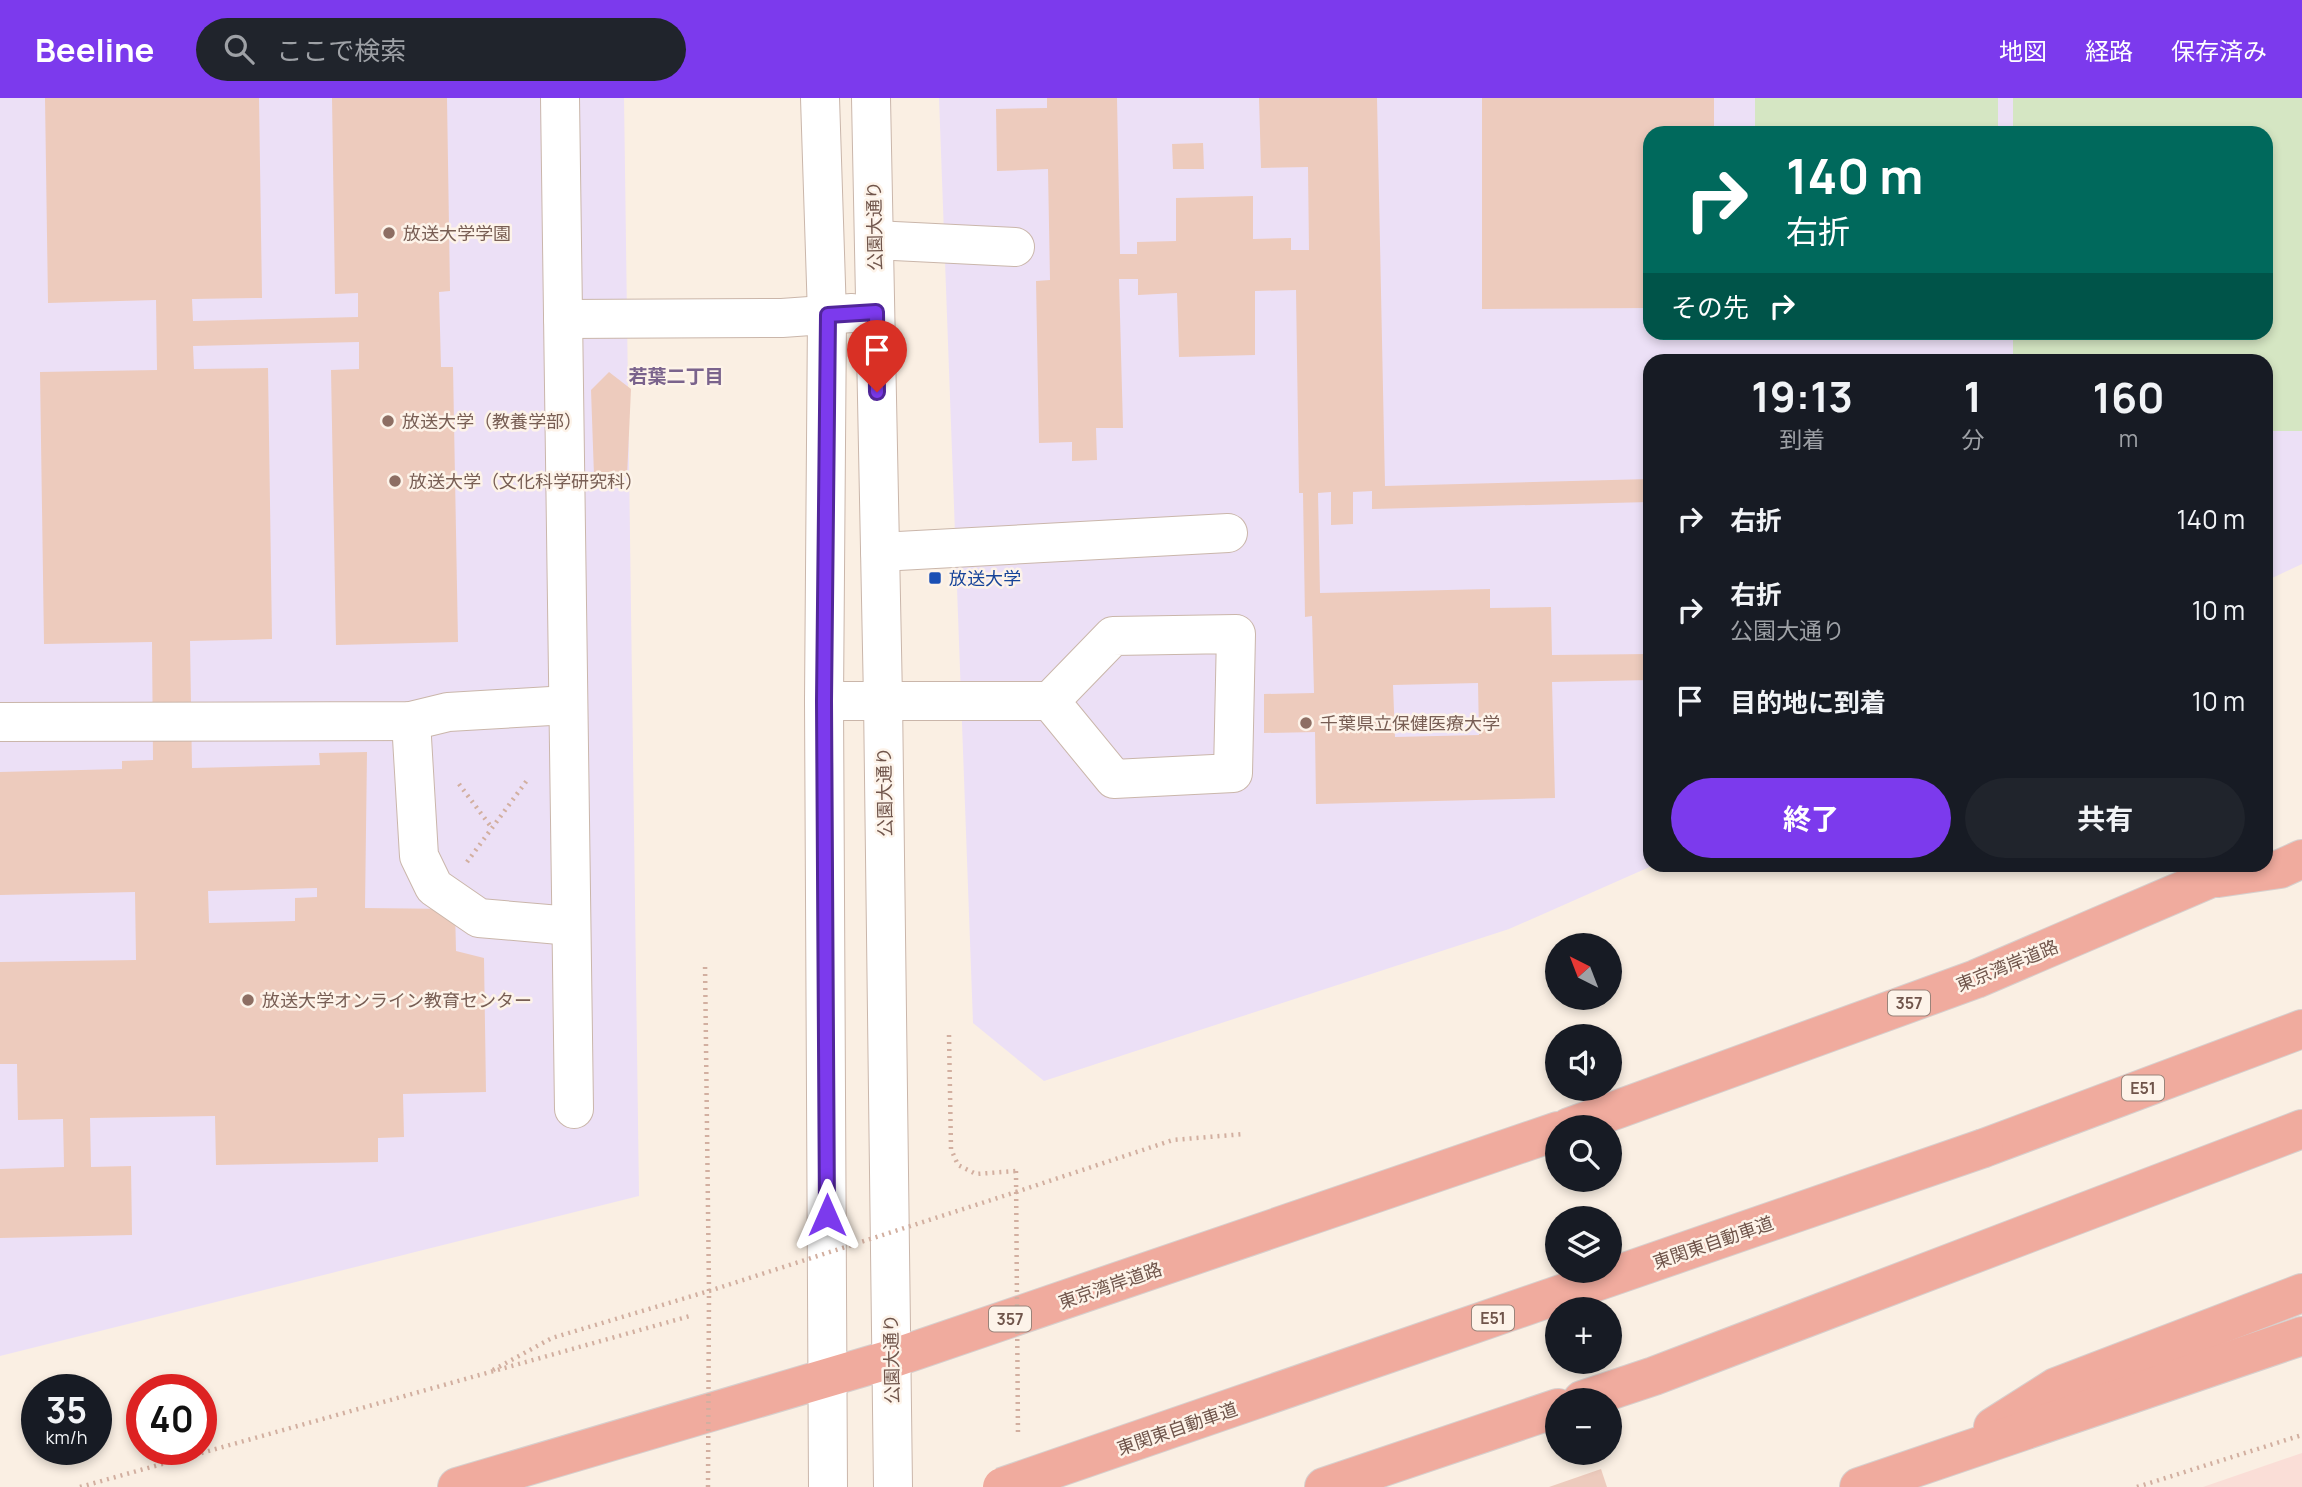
<!DOCTYPE html>
<html lang="ja">
<head>
<meta charset="utf-8">
<style>
	:root { --surface:#171b24; --page:#20242c; --text:#f1f3f6; --muted:#9ea1a6; --accent:#7c3aed }
	body { margin:0; font-family:Manrope,"Noto Sans JP",sans-serif; background:var(--page); color:var(--text); height:100vh; display:flex; flex-direction:column; font-size:26px; white-space:nowrap }
	* { box-sizing:border-box; margin:0 }
	p { font-size:23px; color:var(--muted) }
	.icon { flex:none; width:38px; height:38px; fill:none; stroke:currentColor; stroke-width:2; stroke-linecap:round; stroke-linejoin:round }
	.map { position:relative; flex:1; overflow:hidden }
	.panel { position:absolute; left:1643px; top:256px; width:630px; height:518px; display:flex; flex-direction:column; background:var(--surface); border-radius:21px; box-shadow:0 4px 10px #0003 }
	.panel>* { flex:none }
	.guide { position:absolute; left:1643px; top:28px; width:630px; height:214px; border-radius:21px; box-shadow:0 4px 10px #0003; background:#00695c; color:#fff; overflow:hidden }
	.needle { width:46px; rotate:318deg }
	.controls { position:absolute; left:1545px; top:835px; display:grid; gap:14px }
	.controls a { display:grid; place-items:center; width:77px; height:77px; border-radius:50%; background:var(--surface); box-shadow:0 4px 10px #0003; font-size:35px }
	.speed { position:absolute; left:21px; top:1276px; display:flex; gap:14px; font-size:35px; font-weight:700; text-align:center }
	.speed>* { display:grid; place-content:center; width:91px; height:91px; border-radius:50%; background:var(--surface); box-shadow:0 4px 10px #0003; line-height:1 }
	.speed small { font-size:18px; font-weight:400 }
	.speed .limit { border:10px solid #d22; background:#fff; color:#111 }
	.pin { position:absolute; display:grid; place-items:center; width:60px; height:60px; color:#fff; margin:-72px -30px; border-radius:50% 50% 50% 0; rotate:-45deg; box-shadow:0 0 7px #0007 }
	.pin .icon { rotate:45deg }
	.me { position:absolute; width:77px; margin:-38px; rotate:0deg; stroke-linejoin:round; filter:drop-shadow(0 0 5px #0008) }
	.turn { display:flex; align-items:center; gap:24px; height:147px; padding:0 28px; font-size:32px }
	.turn .icon { width:91px; height:91px; stroke-width:2.5 }
	.turn b { display:block; font-size:49px; line-height:60px }
	.then { display:flex; align-items:center; height:66px; padding:0 28px; background:#0003; gap:14px; font-size:26px }
	.eta { display:flex; justify-content:space-evenly; align-items:center; height:119px; text-align:center }
	.eta b { font-size:42px; font-weight:700; line-height:49px }
	.primary-button { display:flex; gap:14px; margin-top:auto; padding:14px 28px }
	.primary-button a { flex:1; height:80px; border-radius:42px; background:var(--accent); color:#fff; font-size:28px; font-weight:700; line-height:80px; text-align:center }
	.primary-button a+a { background:var(--page); color:var(--text) }
	ul { padding:0; list-style:none }
	li { display:flex; align-items:center; gap:21px; height:91px; padding:0 28px }
	li div { flex:1 }
	li b { display:block; font-size:26px }
	li em { font-style:normal }
	header { display:flex; align-items:center; gap:42px; box-sizing:border-box; height:98px; padding:0 35px; background:var(--accent); color:#fff }
	header strong { font-size:33px }
	nav { display:flex; gap:38px; margin-inline-start:auto; font-size:24px }
	.search { width:490px; height:63px; background:var(--page); display:flex; align-items:center; gap:18px; box-sizing:border-box; padding:0 24px; border-radius:38px; color:var(--muted); font-size:26px }
	.map>svg:first-child { display:block }
	.commercial { fill:#faded7 }
	.education { fill:#ece0f6; fill-rule:evenodd }
	.green { fill:#d5e6c3 }
	.building { fill:#edcbbd; fill-rule:evenodd }
	.lines { fill:none; stroke-linecap:round; stroke-linejoin:round }
	.minor-casing { stroke:#cab6aa; stroke-width:40 }
	.highway-casing { stroke:#d7cfcd; stroke-width:40 }
	.path { stroke:#d2afa0; stroke-width:4.5; stroke-dasharray:2 5; stroke-linecap:butt }
	.minor { stroke:#fff; stroke-width:38 }
	.highway { stroke:#f0ab9e; stroke-width:38 }
	.highway-bridge-casing { stroke:#d7cfcd; stroke-width:40; stroke-linecap:butt }
	.path-bridge { stroke:#d2afa0; stroke-width:4.5; stroke-dasharray:2 5; stroke-linecap:butt }
	.highway-bridge { stroke:#f0ab9e; stroke-width:38 }
	.route-casing { stroke:#51269a; stroke-width:18 }
	.route { stroke:#7c3aed; stroke-width:12 }
	.education-dot { fill:#8d6e63; stroke:#fdf3e9; stroke-width:2.5 }
	.transit-dot { fill:#1a4fb4; stroke:#fdf3e9; stroke-width:2.5 }
	.labels { text-anchor:middle; dominant-baseline:central; stroke-width:5; stroke-linejoin:round; paint-order:stroke }
	.shield { fill:#fdf3e9; stroke:#9a847a; stroke-width:2 }
	.shield-label { font-size:16px; font-weight:bold; fill:#70554b }
	.street-label { font-size:18px; fill:#70554b; stroke:#fdf3e9 }
	.education-label { font-size:18px; fill:#785e54; stroke:#fdf3e9; text-anchor:start }
	.transit-label { font-size:18px; fill:#164399; stroke:#fdf3e9; text-anchor:start }
	.neighbourhood-label { font-size:19px; font-weight:bold; fill:#7a638c; stroke:#fdf3e9 }
</style>
</head>
<body>
<header>
<strong>Beeline</strong>
<div class="search"><svg class="icon" aria-label="search" viewBox="0 0 24 24"><circle cx="10" cy="10" r="6"/><path d="M15 15l6 6"/></svg>ここで検索</div>
<nav><a>地図</a><a>経路</a><a>保存済み</a></nav>
</header>
<div class="map">
<svg width="2302" height="1389" viewBox="0 0 2302 1389">
	<rect width="100%" height="100%" fill="#faefe3"/>
	<polygon class="commercial" points="2302,1355 2302,1389 2203,1389"/>
	<g class="education">
		<polygon points="0,0 624,0 639,1098 0,1258"/>
		<path d="M939,0H2302V466L2266,483V262H1650V766L1654,767L1509,831L1044,983L973,925ZM1650,35H2266V234H1650Z"/>
	</g>
	<g class="green">
		<rect x="1755" y="0" width="243" height="35"/>
		<polygon points="2013,0 2302,0 2302,333 2266,333 2266,262 2013,262 2013,235 2266,234 2266,35 2013,35"/>
	</g>
	<g class="building">
		<path d="M45,0H259L262,200L192,201L193,223L358,219V195L335,196L332,0H447L450,193L439,194L441,269H453L458,544L336,547L331,272L359,271V244L193,248L194,271L268,270L272,541L190,543L192,670L320,667L319,655L367,654L365,810L455,811L456,853L484,860L486,994L403,996L404,1039L378,1040V1064L216,1067L215,1018L90,1020L91,1069L131,1068L132,1137L0,1140V1071L64,1069L63,1021L18,1022L17,966H0V864L136,862L135,794L0,797V674L122,671V663L153,662L152,544L44,546L40,274L157,272L156,202L48,205ZM317,790V799L295,800V823L209,825L208,793Z"/>
		<path d="M1047,0H1117L1120,156H1137V144L1176,143V100L1253,98V141L1291,140V152H1309L1308,69L1261,70L1259,0H1377L1385,388L1650,381V404L1372,411V393L1353,394V426L1331,427V394L1318,395L1320,495L1490,491V510L1551,509L1552,557L1650,556V582L1552,584L1555,700L1316,706L1315,634L1264,635V596L1314,595L1312,518L1305,519L1303,395H1299L1296,192L1255,193V257L1179,259L1177,195L1138,197V181H1119L1123,330H1096L1097,362L1072,363V344L1039,345L1036,183L1050,182L1048,71L997,73L996,11L1047,10ZM1478,585L1479,637L1395,639L1393,587Z"/>
		<polygon points="1482,0 1714,0 1714,35 1650,35 1650,210 1482,211"/>
		<polygon points="1203,45 1204,71 1173,71 1172,46"/>
		<polygon points="1921,234 1951,234 1951,240 1920,240"/>
		<polygon points="609,274 631,291 627,379 594,378 591,292"/>
		<polygon points="1601,1371 1607,1389 1549,1389"/>
	</g>
	<g class="lines">
		<g class="minor-casing">
			<g id="minor">
				<polyline points="560,0 574,1011"/>
				<polyline points="820,0 827,217 824,603 828,1389"/>
				<polyline points="871,0 883,601 893,1389"/>
				<polyline points="874,142 1015,149"/>
				<polyline points="563,221 782,220 852,215"/>
				<polyline points="880,454 1228,435"/>
				<polyline points="824,603 1050,603 1113,538 1236,536 1233,675 1114,681 1050,603"/>
				<polyline points="411,623 419,758 434,789 479,820 571,828"/>
				<polyline points="0,624 411,623 448,614 568,607"/>
			</g>
		</g>
		<g class="highway-casing">
			<g id="highway">
				<polyline points="2218,780 2280,771 2302,761"/>
				<polyline points="1569,1029 1976,881 2244,766"/>
				<polyline points="1984,1050 2302,931"/>
				<polyline points="1582,1302 1654,1278 2302,1031"/>
				<polyline points="1993,1329 2056,1289 2302,1195"/>
				<polyline points="457,1389 891,1261 1558,1033"/>
				<polyline points="1324,1389 1558,1310"/>
				<polyline points="1859,1389 2302,1238"/>
			</g>
		</g>
		<g class="path">
			<polyline points="459,686 492,730"/>
			<polyline points="467,764 528,681"/>
			<polyline points="949,937 951,1051 958,1067 976,1076 1016,1073"/>
			<polyline points="1016,1094 1173,1042 1244,1036"/>
			<polyline points="493,1272 552,1240 709,1193 705,865"/>
			<polyline points="80,1389 690,1218"/>
			<polyline points="2137,1389 2302,1337"/>
		</g>
		<use href="#minor" class="minor"/>
		<use href="#highway" class="highway"/>
		<g class="highway-bridge-casing">
			<polyline id="highway-bridge" points="1002,1389 1984,1050"/>
		</g>
		<g class="path-bridge">
			<polyline points="1016,1073 1018,1339"/>
			<polyline points="708,1389 709,1193 1016,1094"/>
		</g>
		<use href="#highway-bridge" class="highway-bridge"/>
	</g>
	<g class="lines">
		<g class="route-casing">
			<polyline id="route" points="827,1117 824,603 828,217 876,214 877,294"/>
		</g>
		<use href="#route" class="route"/>
	</g>
	<g class="education-dot">
		<circle cx="389" cy="135" r="7"/>
		<circle cx="388" cy="323" r="7"/>
		<circle cx="395" cy="383" r="7"/>
		<circle cx="1306" cy="625" r="7"/>
		<circle cx="248" cy="902" r="7"/>
	</g>
	<rect class="transit-dot" x="928" y="473" width="14" height="14" rx="3.5"/>
	<g class="labels">
		<g class="shield">
			<rect x="1888" y="892.5" width="42" height="25" rx="5"/>
			<rect x="2122" y="977.5" width="42" height="25" rx="5"/>
			<rect x="1472" y="1207.5" width="42" height="25" rx="5"/>
			<rect x="989" y="1208.5" width="42" height="25" rx="5"/>
		</g>
		<g class="shield-label">
			<text x="1909" y="905">357</text>
			<text x="2143" y="990">E51</text>
			<text x="1493" y="1220">E51</text>
			<text x="1010" y="1221">357</text>
		</g>
		<g class="street-label">
			<text transform="translate(874 128) rotate(-91)">公園大通り</text>
			<text transform="translate(884 694) rotate(-91)">公園大通り</text>
			<text transform="translate(2007 867) rotate(-22)">東京湾岸道路</text>
			<text transform="translate(1713 1144) rotate(-19)">東関東自動車道</text>
			<text transform="translate(1110 1187) rotate(-19)">東京湾岸道路</text>
			<text transform="translate(891 1261) rotate(-91)">公園大通り</text>
			<text transform="translate(1177 1330) rotate(-19)">東関東自動車道</text>
		</g>
		<g class="education-label">
			<text x="403" y="135">放送大学学園</text>
			<text x="402" y="323">放送大学（教養学部）</text>
			<text x="409" y="383">放送大学（文化科学研究科）</text>
			<text x="1320" y="625">千葉県立保健医療大学</text>
			<text x="262" y="902">放送大学オンライン教育センター</text>
		</g>
		<g class="transit-label">
			<text x="949" y="480">放送大学</text>
		</g>
		<g class="neighbourhood-label">
			<text x="676" y="278">若葉二丁目</text>
		</g>
	</g>
</svg>
<div class="controls">
<a><svg class="needle" viewBox="-14 -14 28 28"><path d="M0-13l5 13h-10z" fill="#e53935"/><path d="M0 13l5-13h-10z" fill="#9ea1a6"/></svg></a>
<a><svg class="icon" aria-label="sound" viewBox="0 0 24 24"><path d="M4 9h4l5-4v14l-5-4H4zM17 9q2 3 0 6"/></svg></a>
<a><svg class="icon" aria-label="search" viewBox="0 0 24 24"><circle cx="10" cy="10" r="6"/><path d="M15 15l6 6"/></svg></a>
<a><svg class="icon" aria-label="layers" viewBox="0 0 24 24"><path d="M12 4l9 5-9 5-9-5zM3 14l9 5 9-5"/></svg></a>
<a>+</a>
<a>−</a>
</div>
<div class="speed"><div>35<small>km/h</small></div><div class="limit">40</div></div>
<div class="pin" style="left:877px;top:294px;background:#d93025"><svg class="icon" aria-label="arrive" viewBox="0 0 24 24"><path d="M6 21V4h12l-3 4 3 4H6"/></svg></div>
<svg class="me" style="left:827px;top:1117px" viewBox="-20 -20 40 40"><path d="M0-17L14 15 0 8-14 15z" fill="#7c3aed" stroke="#fff" stroke-width="4"/></svg>
<div class="guide">
<div class="turn"><svg class="icon" aria-label="right" viewBox="0 0 24 24"><path d="M7 20v-9h11M14 6l5 5-5 5"/></svg><div><b>140 m</b>右折</div></div>
<div class="then">その先<svg class="icon" aria-label="right" viewBox="0 0 24 24"><path d="M7 20v-9h11M14 6l5 5-5 5"/></svg></div>
</div>
<section class="panel">
<div class="eta">
<div><b>19:13</b><p>到着</p></div>
<div><b>1</b><p>分</p></div>
<div><b>160</b><p>m</p></div>
</div>
<ul>
<li><svg class="icon" aria-label="right" viewBox="0 0 24 24"><path d="M7 20v-9h11M14 6l5 5-5 5"/></svg><div><b>右折</b></div><em>140 m</em></li>
<li><svg class="icon" aria-label="right" viewBox="0 0 24 24"><path d="M7 20v-9h11M14 6l5 5-5 5"/></svg><div><b>右折</b><p>公園大通り</p></div><em>10 m</em></li>
<li><svg class="icon" aria-label="arrive" viewBox="0 0 24 24"><path d="M6 21V4h12l-3 4 3 4H6"/></svg><div><b>目的地に到着</b></div><em>10 m</em></li>
</ul>
<div class="primary-button"><a>終了</a><a>共有</a></div>
</section>
</div>
</body>
</html>
